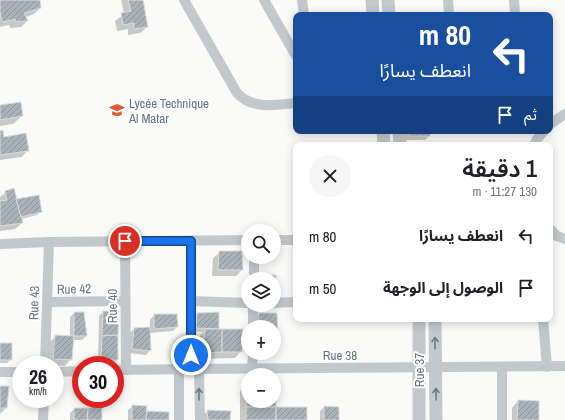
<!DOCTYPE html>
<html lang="ar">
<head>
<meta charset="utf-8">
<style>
	:root { --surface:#fff; --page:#f6f6f6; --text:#202124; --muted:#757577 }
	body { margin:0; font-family:"Archivo Narrow","Noto Sans Arabic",sans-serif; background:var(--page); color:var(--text); direction:rtl; height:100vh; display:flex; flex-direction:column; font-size:15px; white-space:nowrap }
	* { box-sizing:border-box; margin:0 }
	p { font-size:13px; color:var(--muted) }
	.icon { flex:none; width:22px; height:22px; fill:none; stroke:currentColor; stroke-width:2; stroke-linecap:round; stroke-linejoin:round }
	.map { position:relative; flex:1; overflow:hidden; direction:ltr }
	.side { position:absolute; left:293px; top:142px; width:260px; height:180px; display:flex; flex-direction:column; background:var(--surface); border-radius:8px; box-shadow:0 2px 10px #0003; direction:rtl }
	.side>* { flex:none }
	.hud { position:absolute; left:293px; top:12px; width:260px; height:122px; border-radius:8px; box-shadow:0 2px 10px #0003; direction:rtl; background:#1a4fa0; color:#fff; overflow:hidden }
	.tools { position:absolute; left:241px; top:224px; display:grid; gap:8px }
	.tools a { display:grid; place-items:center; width:40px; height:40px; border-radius:50%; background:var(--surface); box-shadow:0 2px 10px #0003; font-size:20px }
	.speed { position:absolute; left:12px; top:356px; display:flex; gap:8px; font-size:20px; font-weight:700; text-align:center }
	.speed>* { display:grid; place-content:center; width:52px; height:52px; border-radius:50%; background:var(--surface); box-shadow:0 2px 10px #0003; line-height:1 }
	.speed small { font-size:10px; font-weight:400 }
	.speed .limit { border:6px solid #d22; background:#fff; color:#111 }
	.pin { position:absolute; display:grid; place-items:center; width:34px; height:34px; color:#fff; margin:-17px; border:2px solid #fff; border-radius:50%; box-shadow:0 1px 4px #0007 }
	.me { position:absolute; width:44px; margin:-22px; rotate:0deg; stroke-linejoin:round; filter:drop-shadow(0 0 3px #0008) }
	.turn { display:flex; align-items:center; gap:14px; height:84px; padding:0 16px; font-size:18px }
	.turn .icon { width:52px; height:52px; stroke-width:2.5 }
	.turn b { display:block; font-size:28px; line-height:34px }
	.then { display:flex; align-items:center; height:38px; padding:0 16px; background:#0003; gap:8px; font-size:15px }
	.round { display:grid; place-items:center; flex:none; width:42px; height:42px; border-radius:21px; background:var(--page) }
	.overview { display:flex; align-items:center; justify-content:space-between; height:68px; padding:0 16px }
	h1 { font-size:24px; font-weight:600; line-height:30px }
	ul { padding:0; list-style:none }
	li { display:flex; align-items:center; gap:12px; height:52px; padding:0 16px }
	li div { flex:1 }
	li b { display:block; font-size:15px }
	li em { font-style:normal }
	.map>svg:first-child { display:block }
	.shadow { fill:#0003 }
	.building { fill:url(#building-hatch); stroke:#dcdcda }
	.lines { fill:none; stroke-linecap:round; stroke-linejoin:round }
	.minor { stroke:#c3c8cc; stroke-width:10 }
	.tertiary { stroke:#c3c8cc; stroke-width:13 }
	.oneway { stroke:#6a7a87 }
	.route-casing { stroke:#114b97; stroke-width:10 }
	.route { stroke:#1a73e8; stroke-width:7 }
	.labels { text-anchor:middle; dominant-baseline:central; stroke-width:4; stroke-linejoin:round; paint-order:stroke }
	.poi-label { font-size:13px; fill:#657683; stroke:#fff; text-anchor:start }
	.street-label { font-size:13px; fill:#657683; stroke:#fff }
</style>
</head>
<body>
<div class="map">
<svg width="565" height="420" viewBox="0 0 565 420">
	<defs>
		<pattern id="building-hatch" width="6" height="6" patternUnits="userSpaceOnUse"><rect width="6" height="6" fill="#aab3b9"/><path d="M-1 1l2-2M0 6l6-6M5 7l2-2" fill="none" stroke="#8e969c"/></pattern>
	</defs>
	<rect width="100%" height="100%" fill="#fafaf8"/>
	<g class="shadow">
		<polygon points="0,0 39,0 40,8 34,14 25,17 27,21 21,27 10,28 9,25 0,27"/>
		<polygon points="121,0 142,0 147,27 140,33 128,35 128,29 117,31 115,21 124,14"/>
		<polygon points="0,106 22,116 13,124 0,126"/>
		<polygon points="405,131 429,131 429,136 425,140 406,140"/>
		<polygon points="0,132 3,138 28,150 22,157 0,160"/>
		<polygon points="6,192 16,201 41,211 37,215 21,219 22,223 15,229 0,231 0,197"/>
		<polygon points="220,252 241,252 242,270 236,276 212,276 213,258"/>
		<polygon points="103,312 118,312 117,360 113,364 98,363 99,316"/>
		<polygon points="74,313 86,336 82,340 73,340 71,359 65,366 47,365 49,343 56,336 70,337 70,317"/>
		<polygon points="197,314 218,314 218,330 241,351 235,358 197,359 199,337 203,332 192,332 193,319"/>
		<polygon points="259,314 276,314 277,335 274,338 274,327 252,327 253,321"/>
		<polygon points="154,315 177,327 173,331 149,333 150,350 146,355 129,353 130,333 134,329 150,328 150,320"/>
		<polygon points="0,344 11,359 7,363 0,363"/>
		<polygon points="248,384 248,401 274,401 274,384 275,408 306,420 240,420 240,391 246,385"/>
		<polygon points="0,387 6,408 0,414"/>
		<polygon points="518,401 538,420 512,420 512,408"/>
		<polygon points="133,406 146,411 168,413 168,420 128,420 128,410"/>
		<polygon points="325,407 338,420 320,420 320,411"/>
		<polygon points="74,409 101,420 70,420 70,413"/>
		<polygon points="208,411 229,420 201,420 201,417"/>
	</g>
	<g class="building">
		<polygon points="0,0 40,0 41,8 24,13 28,21 16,22 15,19 2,22 0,11"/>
		<polygon points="128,0 143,0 148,27 134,29 134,23 123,25 121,13 131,11"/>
		<polygon points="21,102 23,116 0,120 0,105"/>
		<polygon points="3,130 4,137 26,133 29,151 0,155 0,131"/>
		<polygon points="409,131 430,131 430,136 410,136"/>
		<polygon points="14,188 23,223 0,226 0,201 7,200 5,191"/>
		<polygon points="39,195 42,212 21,217 16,199"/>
		<polygon points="219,251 242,251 243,270 218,270"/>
		<polygon points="258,275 276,275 275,298 274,279 258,279"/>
		<polygon points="103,311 119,311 118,335 102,336"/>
		<polygon points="74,312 84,312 87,336 74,336"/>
		<polygon points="219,312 219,329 196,328 197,313"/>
		<polygon points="259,313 277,313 278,335 274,335 274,327 258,327"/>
		<polygon points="154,314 177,314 178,327 154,329"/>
		<polygon points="150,327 151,351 132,349 134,328"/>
		<polygon points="205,329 222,329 222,352 203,353"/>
		<polygon points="222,329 243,329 242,352 222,352"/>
		<polygon points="55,335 74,336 72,360 53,359"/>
		<polygon points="118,335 118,360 101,360 102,336"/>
		<rect x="0" y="343" width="12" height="17"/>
		<polygon points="248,383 248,401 274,401 274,383 276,383 276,407 246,407 246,384"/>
		<polygon points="0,386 9,386 7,408 0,408"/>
		<polygon points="518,400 539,401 539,420 517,420"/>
		<polygon points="132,405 147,406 146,420 132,420"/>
		<polygon points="324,406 339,407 339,420 324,420"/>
		<polygon points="102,407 102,420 87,420 88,408"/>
		<rect x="246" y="407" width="30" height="13"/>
		<rect x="276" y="407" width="31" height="13"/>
		<polygon points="74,408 88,408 87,420 74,420"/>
		<polygon points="207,410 231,411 230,420 208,420"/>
		<polygon points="147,411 169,412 169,420 146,420"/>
	</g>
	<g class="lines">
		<g class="minor">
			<path d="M184,0L237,93C253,110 275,105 296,103"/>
			<polyline points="264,0 296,56"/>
			<polyline points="302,0 304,15"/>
			<polyline points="448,0 449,15"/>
			<polyline points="514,0 515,15"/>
			<polyline points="550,124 565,114"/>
			<polyline points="534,145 537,139 544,131"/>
			<polyline points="550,229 557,236 565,239"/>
			<polyline points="274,240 296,240"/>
			<polyline points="125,241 126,370"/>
			<polyline points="0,244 49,242 248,240"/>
			<polyline points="254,279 254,257"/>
			<polyline points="191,301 248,303"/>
			<polyline points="47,302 125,301"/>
			<polyline points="274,303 296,302"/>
			<polyline points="543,319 547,367"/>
			<polyline points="253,327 253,305"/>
			<polyline points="45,365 49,242"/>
			<polyline points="502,367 502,420"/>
			<polyline points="252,368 253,353"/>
			<polyline points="179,369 179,420"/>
			<polyline points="191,369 191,241"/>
			<polyline points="199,369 200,420"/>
			<polyline points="115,370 191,369 565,366"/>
			<polyline points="0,372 21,372"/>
			<polyline points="55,372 81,371"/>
			<polyline points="43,420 44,399"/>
		</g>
		<g class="tertiary">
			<polyline points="372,0 373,15"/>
			<polyline points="388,0 389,15"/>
			<polyline points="383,131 384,145"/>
			<polyline points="399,131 400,145"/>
			<polyline points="419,319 419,420"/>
			<polyline points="435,319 436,420"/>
		</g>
	</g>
	<defs><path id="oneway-shaft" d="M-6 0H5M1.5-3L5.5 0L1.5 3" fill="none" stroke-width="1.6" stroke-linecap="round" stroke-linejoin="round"/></defs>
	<g class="oneway">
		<use href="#oneway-shaft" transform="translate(435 343) rotate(-90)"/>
		<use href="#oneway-shaft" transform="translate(199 394) rotate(-90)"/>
		<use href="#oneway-shaft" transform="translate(436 394) rotate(-91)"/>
	</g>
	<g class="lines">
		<g class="route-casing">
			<polyline id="route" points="125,241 191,241 191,355"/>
		</g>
		<use href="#route" class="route"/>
	</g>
	<defs>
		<g id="school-bare" transform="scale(1.2)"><path d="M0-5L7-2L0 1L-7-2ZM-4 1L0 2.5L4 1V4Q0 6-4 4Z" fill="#e4572e" stroke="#fff" stroke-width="2.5" paint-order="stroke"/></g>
	</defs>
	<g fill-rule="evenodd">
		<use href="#school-bare" x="117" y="110"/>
	</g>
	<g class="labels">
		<g class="poi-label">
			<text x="129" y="103">Lycée Technique<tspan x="129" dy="15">Al Matar</tspan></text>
		</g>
		<g class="street-label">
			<text transform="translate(74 289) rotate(-1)">Rue 42</text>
			<text transform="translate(34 303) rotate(-88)">Rue 43</text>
			<text transform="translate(112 306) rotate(-90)">Rue 40</text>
			<text x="340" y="355">Rue 38</text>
			<text transform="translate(419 370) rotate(-90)">Rue 37</text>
		</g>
	</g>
</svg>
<div class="tools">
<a><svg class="icon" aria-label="search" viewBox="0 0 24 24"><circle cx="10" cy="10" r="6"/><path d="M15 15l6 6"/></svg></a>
<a><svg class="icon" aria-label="layers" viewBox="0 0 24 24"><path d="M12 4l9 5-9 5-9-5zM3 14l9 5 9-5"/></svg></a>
<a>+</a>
<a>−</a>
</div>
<div class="speed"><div>26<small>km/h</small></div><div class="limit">30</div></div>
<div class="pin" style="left:125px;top:241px;background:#d93025"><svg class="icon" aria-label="arrive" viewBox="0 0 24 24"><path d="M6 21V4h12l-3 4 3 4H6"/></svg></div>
<svg class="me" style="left:191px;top:355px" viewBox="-20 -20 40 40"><circle r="17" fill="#1a73e8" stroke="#fff" stroke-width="3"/><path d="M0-11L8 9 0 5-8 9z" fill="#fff"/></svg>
<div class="hud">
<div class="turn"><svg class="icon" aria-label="left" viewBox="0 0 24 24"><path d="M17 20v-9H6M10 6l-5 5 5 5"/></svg><div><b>80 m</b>انعطف يسارًا</div></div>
<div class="then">ثم<svg class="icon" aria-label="arrive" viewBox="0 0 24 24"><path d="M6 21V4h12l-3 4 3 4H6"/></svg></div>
</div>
<section class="side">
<div class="overview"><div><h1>1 دقيقة</h1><p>130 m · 11:27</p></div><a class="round"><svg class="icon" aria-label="close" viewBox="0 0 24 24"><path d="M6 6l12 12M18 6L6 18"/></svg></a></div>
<ul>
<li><svg class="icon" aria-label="left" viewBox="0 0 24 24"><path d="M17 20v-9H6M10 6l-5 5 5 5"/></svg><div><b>انعطف يسارًا</b></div><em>80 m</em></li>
<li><svg class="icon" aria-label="arrive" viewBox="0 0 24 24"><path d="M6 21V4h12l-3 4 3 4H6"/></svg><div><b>الوصول إلى الوجهة</b></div><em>50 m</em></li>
</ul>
</section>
</div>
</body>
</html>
